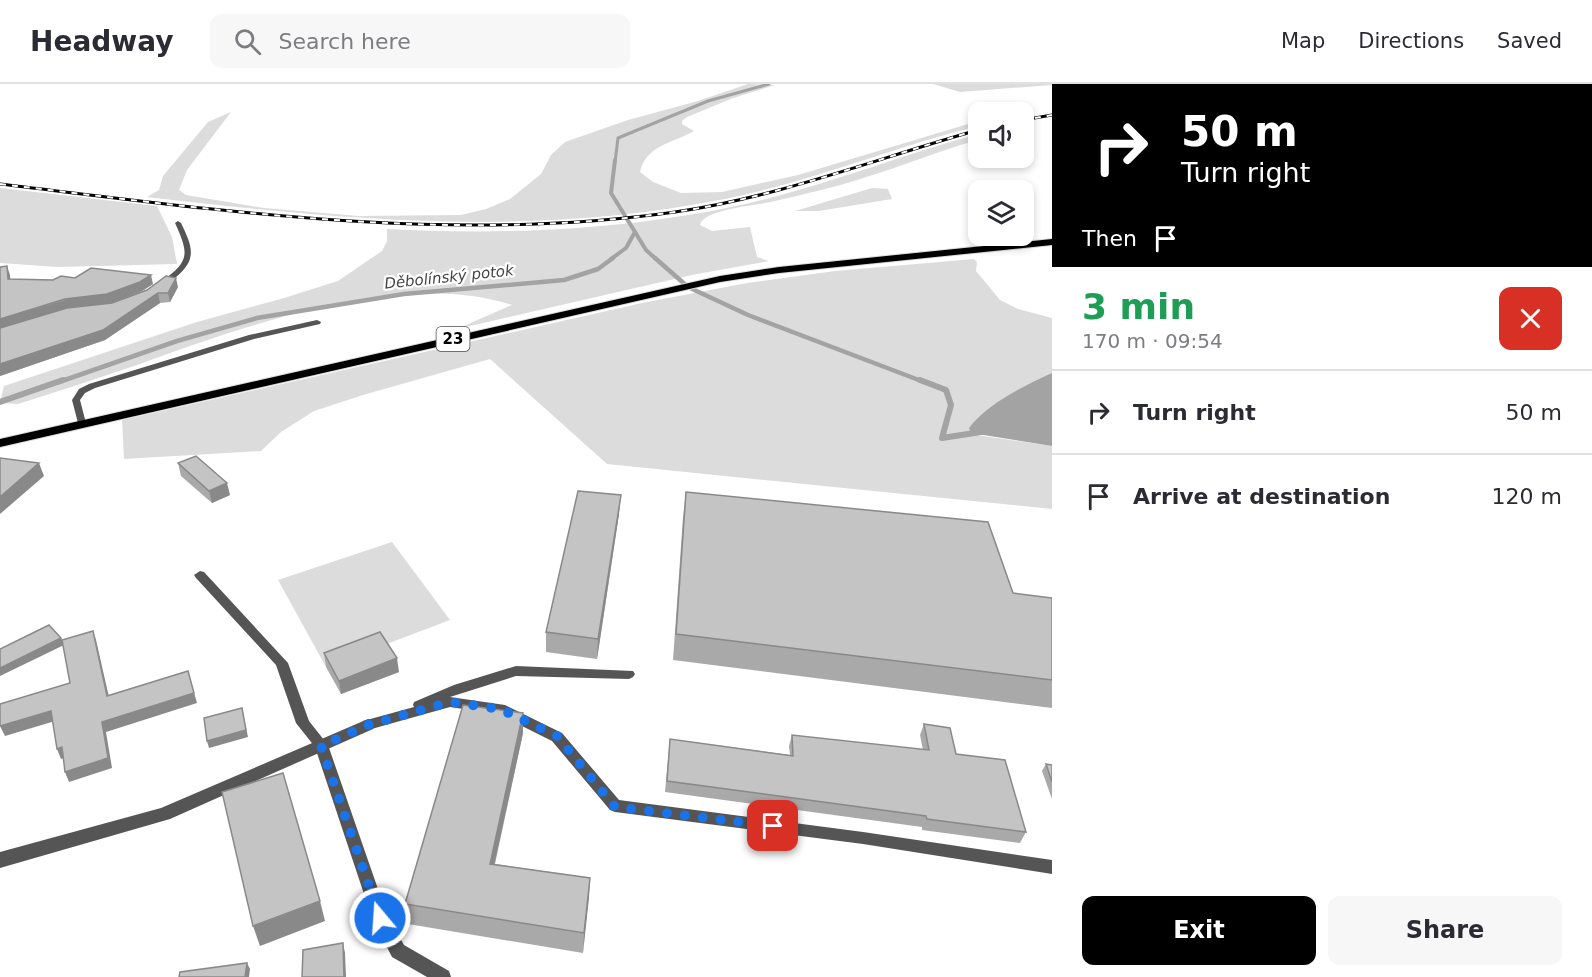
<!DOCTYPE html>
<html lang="en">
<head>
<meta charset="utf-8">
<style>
	:root { --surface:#fff; --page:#f7f7f7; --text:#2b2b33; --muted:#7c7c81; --line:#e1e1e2; --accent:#000 }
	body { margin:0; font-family:"DejaVu Sans",sans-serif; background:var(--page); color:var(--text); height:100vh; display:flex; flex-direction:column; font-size:22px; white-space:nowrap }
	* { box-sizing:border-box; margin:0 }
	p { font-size:20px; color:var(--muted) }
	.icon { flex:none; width:33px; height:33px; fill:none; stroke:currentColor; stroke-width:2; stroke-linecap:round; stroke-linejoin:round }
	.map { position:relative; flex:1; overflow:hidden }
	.drawer { display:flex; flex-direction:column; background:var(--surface); width:540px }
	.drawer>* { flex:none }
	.hud { background:#000; color:#fff; overflow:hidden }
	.fabs { position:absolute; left:968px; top:18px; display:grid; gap:12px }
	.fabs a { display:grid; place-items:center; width:66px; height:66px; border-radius:12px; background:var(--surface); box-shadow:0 3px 9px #0003; font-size:30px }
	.pin { position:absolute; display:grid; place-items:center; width:51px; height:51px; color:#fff; margin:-26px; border-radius:12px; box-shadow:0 3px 9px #0006 }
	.me { position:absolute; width:66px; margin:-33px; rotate:342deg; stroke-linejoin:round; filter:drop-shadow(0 0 4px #0008) }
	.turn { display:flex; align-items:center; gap:21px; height:126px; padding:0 30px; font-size:27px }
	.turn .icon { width:78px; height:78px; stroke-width:2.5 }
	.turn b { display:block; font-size:42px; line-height:51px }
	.then { display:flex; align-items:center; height:57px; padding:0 30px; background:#0003; gap:12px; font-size:22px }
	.round { display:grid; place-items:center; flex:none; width:63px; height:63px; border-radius:12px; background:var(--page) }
	.head { display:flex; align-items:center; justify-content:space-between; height:102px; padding:0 30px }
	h1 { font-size:36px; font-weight:600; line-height:45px; color:#1e9e55 }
	.action { display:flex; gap:12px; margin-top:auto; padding:12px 30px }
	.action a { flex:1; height:69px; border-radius:12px; background:var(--accent); color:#fff; font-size:24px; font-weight:600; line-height:69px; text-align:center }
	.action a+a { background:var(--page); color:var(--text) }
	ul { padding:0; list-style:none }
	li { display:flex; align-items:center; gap:18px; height:84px; padding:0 30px; border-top:2px solid var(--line) }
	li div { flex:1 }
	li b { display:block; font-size:22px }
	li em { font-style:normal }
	header { display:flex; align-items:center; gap:36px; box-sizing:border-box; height:84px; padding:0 30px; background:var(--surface); border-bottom:2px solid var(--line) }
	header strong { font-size:28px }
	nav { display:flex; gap:33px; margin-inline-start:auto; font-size:21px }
	.search { width:420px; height:54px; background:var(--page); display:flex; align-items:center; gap:15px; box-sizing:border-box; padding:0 21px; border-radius:12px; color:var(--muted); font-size:22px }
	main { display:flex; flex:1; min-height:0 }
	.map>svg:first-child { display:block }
	.green { fill:#dcdcdc }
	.water { fill:#a3a3a3 }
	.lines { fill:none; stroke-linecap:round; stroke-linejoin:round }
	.stream-far3 { stroke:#a3a3a3; stroke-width:3 }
	.stream-far2 { stroke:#a3a3a3; stroke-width:4 }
	.stream-far1 { stroke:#a3a3a3; stroke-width:4.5 }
	.stream { stroke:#a3a3a3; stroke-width:6 }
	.primary-casing { stroke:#dbdbdb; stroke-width:2 }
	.service { fill:#555; fill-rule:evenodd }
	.minor { fill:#555; fill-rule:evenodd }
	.primary { fill:#000; fill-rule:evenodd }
	.rail-casing { stroke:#000; stroke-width:3 }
	.rail { stroke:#fff; stroke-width:2; stroke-dasharray:6; stroke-linecap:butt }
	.wall { fill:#a9a9a9 }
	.shaded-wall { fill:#898989 }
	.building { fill:#c4c4c4; stroke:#898989; stroke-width:1.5 }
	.route { stroke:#1a73e8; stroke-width:10; stroke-dasharray:0 18 }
	.labels { text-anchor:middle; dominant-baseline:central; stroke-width:4.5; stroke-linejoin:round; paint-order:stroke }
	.far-water-label { font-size:15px; font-style:italic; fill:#444; stroke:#fff }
	.shield { fill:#fff; stroke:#4c4c4c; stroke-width:1.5 }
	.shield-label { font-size:15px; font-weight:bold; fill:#000 }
</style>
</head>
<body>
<header>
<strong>Headway</strong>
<div class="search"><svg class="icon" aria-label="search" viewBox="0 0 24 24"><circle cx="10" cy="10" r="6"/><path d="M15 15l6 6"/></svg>Search here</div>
<nav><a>Map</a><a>Directions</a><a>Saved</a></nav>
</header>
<main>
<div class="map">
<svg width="1052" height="893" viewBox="0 0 1052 893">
	<rect width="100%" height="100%" fill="#fff"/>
	<g class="green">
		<path d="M748,0L775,1L733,14L687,33L682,37V40L694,47C673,59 646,61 640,88L653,98L681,109L722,108L798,91L978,37V42C893,63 811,98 725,115C528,154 344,136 147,113L159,106L163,92L208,38L231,28L187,86L179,106L186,111L264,124L359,132L461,131L486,125L510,115L541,90L551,71L565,58L628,36L698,17Z"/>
		<polygon points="933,0 1052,0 1052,1 960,8"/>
		<path d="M978,50V56C938,67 900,83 860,95C833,104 804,110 775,117C761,121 702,125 700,141L712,147L750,143L757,173L769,177L692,191L457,245L512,221C402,185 245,242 140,280C99,294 59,307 18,320L0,319L4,302L197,238L284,214L338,197L382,167L387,157V145C511,152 649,145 770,114C840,96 908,69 978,50Z"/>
		<polygon points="0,104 157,122 172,153 177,180 57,183 0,179"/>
		<polygon points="872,104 888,105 892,115 819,127 795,127"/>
		<polygon points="974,175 977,178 976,187 1000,216 1018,225 1052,234 1052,289 993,323 976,351 1052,362 1052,425 607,380 490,275 363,311 314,327 281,348 261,367 124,375 122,336 642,219 747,199 835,187"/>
		<polygon points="392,458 450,536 326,583 278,496"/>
	</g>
	<path class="water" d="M1052,289V362L971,349L969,344C988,319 1024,302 1052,289Z"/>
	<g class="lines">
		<polyline class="stream-far3" points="615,78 618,54 708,17 769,0"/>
		<g class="stream-far2">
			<polyline points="635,148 646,166 656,175"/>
			<polyline points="611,175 626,164 635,148 611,109 615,76"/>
		</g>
		<g class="stream-far1">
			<polyline points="655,174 688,203 748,231 924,298"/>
			<polyline points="59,298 177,257 257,234 404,210 564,196 598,185 613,174"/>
		</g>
		<g class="stream">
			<polyline points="920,296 946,306 951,321 942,354 981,348"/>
			<polyline points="0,318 63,296"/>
		</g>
		<g class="primary-casing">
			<polygon id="primary" points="1052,155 1052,161 779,189 720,198 0,363 0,355 720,192 779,183"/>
		</g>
		<g class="service">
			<path d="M178,137L181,139C192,162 198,175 176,193C170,197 166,202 160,201V199C189,177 190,172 175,139Z"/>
			<polygon points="317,236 321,238 320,240 254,255 95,304 85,309 80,316 86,339 82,342 78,339 72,316 79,305 89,300 249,251"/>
			<polygon points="200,487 204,488 288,579 309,637 328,661 387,831 404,861 449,887 451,893 427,893 392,873 372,834 315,663 296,639 276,581 196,494 194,491"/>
			<polygon points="516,582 633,587 635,590 633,593 629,595 516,592 450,613 505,621 562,649 619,716 863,748 1052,776 1052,790 863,760 615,728 610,726 552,657 498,630 450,623 368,646 363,645 361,641 363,637 414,623 413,621 414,618 454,601"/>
		</g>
		<polygon class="minor" points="368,635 373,637 376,641 373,645 170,735 0,784 0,768 161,724"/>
		<use href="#primary" class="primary"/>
		<g class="rail-casing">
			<g id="rail">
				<polyline points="1023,36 1052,31"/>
				<path d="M0,100C224,127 450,160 675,128C779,113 878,74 978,46"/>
			</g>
		</g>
		<use href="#rail" class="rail"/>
	</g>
	<g class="wall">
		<polygon points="10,191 10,195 53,196 75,194 153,200 142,207 114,218 178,203 170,218 160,219 105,256 0,292"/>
		<polygon points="178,379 230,411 212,419 181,392"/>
		<polygon points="686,408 1013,509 1052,514 1052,624 673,576 683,433"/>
		<polygon points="619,430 597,575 546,568 546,548"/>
		<polygon points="324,569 399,588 341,610 326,583"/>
		<polygon points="924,640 956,670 1026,748 1020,759 922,746 922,743 665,708 670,655 790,671 789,662 792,651 923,666 920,651"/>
		<polygon points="523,649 495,780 590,794 583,869 408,840 405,820"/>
		<polygon points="1046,680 1052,681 1052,715 1042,687"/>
	</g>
	<g class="shaded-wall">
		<polygon points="7,182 10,191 11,204 8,195"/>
		<polygon points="151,191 153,200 142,207 109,220 0,246 0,235"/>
		<polygon points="176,194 178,203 170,218 168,209"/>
		<polygon points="158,209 160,219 105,256 0,292 0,280"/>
		<polygon points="39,379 44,392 0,430 0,413"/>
		<polygon points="227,399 230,411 212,419 209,407"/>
		<polygon points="621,411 619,430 597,575 598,555"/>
		<polygon points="93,547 96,556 111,622 107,612"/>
		<polygon points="61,554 64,561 0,592 0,584"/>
		<polygon points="397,574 399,588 341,610 339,597"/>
		<polygon points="188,587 197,619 106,648 112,684 69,698 65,688 102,638"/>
		<polygon points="242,624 248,653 209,664 207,657"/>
		<polygon points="51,627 55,637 5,652 0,642"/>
		<polygon points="523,629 523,649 490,800 490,780"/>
		<polygon points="62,663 67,673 61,675 57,665"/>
		<polygon points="590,794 589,814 583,869 584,849"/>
		<polygon points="320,817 325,837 260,862 253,842"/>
		<polygon points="343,859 345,869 346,893 344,893"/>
		<polygon points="247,879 250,885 249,893 245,893"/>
	</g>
	<g class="building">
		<polygon points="7,182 8,195 53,196 61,192 75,194 91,184 151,191 140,198 107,210 65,215 0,235 0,183"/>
		<polygon points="166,192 176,194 168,209 158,209 103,246 0,280 0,244 67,224 112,219 147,206"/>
		<polygon points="196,372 227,399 209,407 178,379"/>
		<polygon points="0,374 39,379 0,413"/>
		<polygon points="578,407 621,411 598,555 546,548"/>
		<polygon points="686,408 988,438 1013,509 1052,514 1052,596 676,550"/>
		<polygon points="49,541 61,554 0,584 0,565"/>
		<polygon points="93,547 107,612 188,587 194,609 102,638 108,674 65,688 62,663 57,665 51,627 0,642 0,620 70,599 62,556"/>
		<polygon points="380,548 397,574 339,597 324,569"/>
		<polygon points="463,621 523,629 490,780 590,794 584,849 405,820"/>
		<polygon points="242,624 246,646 207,657 204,634"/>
		<polygon points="924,640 950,644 956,670 1005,676 1026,748 927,735 926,732 667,697 670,655 793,672 792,651 929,666"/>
		<polygon points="1046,680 1052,681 1052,698"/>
		<polygon points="283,689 320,817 253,842 222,708"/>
		<polygon points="343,859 344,893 302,893 303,866"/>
		<polygon points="247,879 245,893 179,893 180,888"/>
	</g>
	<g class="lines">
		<polyline class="route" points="380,834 321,662 368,641 450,618 500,625 557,652 615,723 773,742"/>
	</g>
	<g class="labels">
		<g class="far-water-label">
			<text transform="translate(449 193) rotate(-6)">Děbolínský potok</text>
		</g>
		<rect class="shield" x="436.5" y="243" width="33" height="24" rx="4.5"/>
		<g class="shield-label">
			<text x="453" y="255">23</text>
		</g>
	</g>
</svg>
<div class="fabs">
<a><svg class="icon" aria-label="sound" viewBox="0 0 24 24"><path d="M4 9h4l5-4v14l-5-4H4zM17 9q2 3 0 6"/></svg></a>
<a><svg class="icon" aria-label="layers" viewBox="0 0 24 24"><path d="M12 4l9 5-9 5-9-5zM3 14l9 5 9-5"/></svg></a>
</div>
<div class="pin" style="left:773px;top:742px;background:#d93025"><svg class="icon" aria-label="arrive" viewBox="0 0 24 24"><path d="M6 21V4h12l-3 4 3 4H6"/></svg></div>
<svg class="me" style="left:380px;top:834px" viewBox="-20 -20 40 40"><circle r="17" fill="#1a73e8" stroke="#fff" stroke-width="3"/><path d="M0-11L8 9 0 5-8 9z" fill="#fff"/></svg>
</div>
<section class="drawer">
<div class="hud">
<div class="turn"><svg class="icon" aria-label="right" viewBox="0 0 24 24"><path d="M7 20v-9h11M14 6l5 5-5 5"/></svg><div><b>50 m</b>Turn right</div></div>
<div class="then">Then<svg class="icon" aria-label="arrive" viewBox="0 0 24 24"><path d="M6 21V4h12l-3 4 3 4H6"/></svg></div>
</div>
<div class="head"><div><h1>3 min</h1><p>170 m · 09:54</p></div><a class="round" style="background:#d93025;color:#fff"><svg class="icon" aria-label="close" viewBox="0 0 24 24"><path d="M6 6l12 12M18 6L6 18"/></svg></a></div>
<ul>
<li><svg class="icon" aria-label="right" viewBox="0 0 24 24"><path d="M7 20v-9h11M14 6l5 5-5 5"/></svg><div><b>Turn right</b></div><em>50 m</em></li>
<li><svg class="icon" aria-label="arrive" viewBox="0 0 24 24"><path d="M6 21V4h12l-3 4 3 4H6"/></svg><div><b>Arrive at destination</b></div><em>120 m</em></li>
</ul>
<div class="action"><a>Exit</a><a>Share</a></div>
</section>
</main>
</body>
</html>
